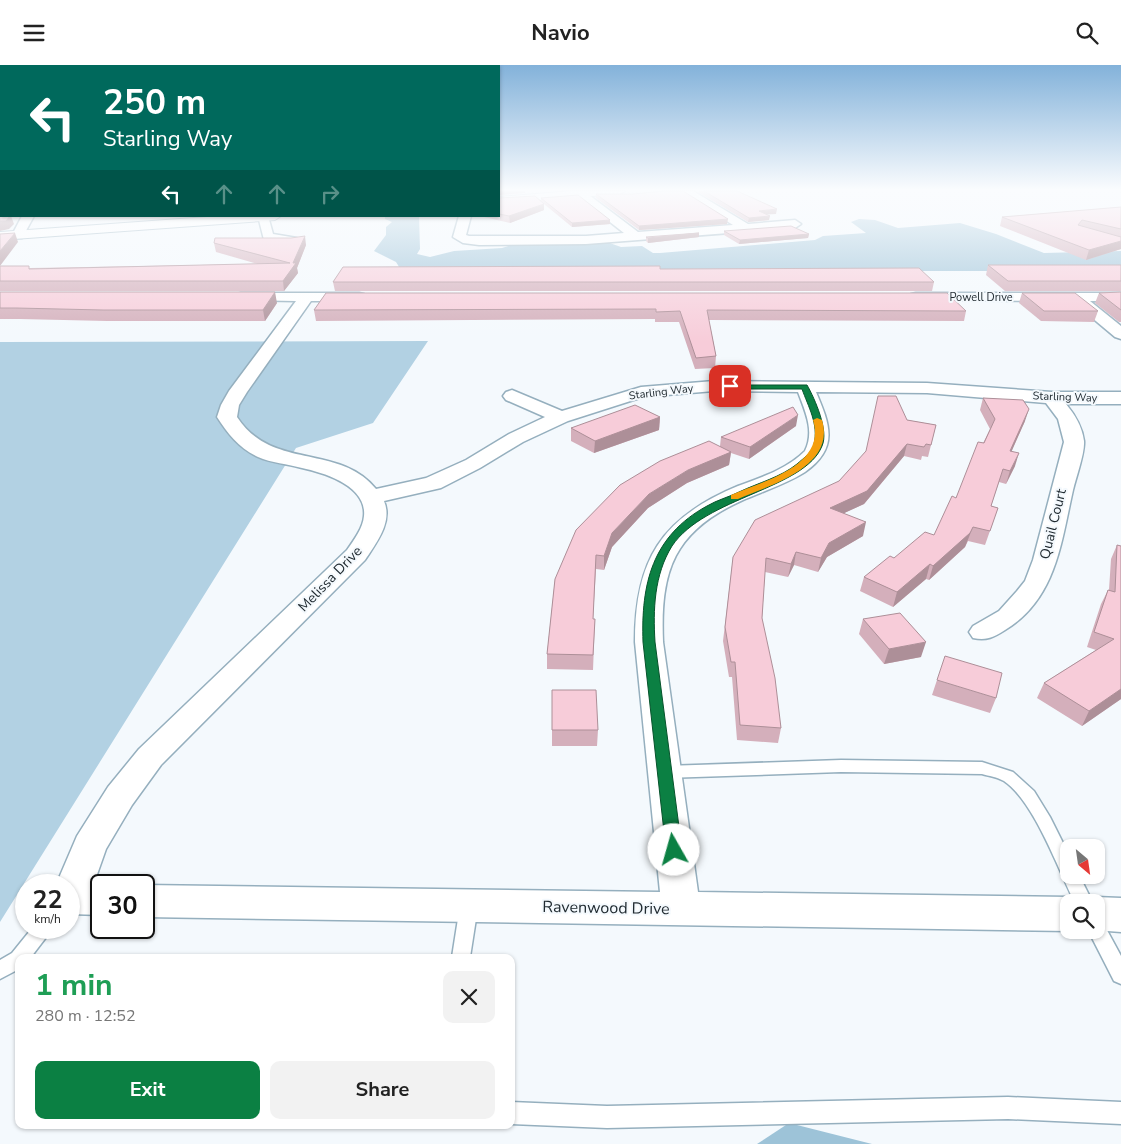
<!DOCTYPE html>
<html lang="en">
<head>
<meta charset="utf-8">
<style>
	:root { --surface:#fff; --page:#f2f2f2; --text:#222; --muted:#767676; --accent:#0b8043 }
	body { margin:0; font-family:"Nunito Sans",sans-serif; background:var(--page); color:var(--text); height:100vh; display:flex; flex-direction:column; font-size:19px; white-space:nowrap }
	* { box-sizing:border-box; margin:0 }
	p { font-size:16px; color:var(--muted) }
	.icon { flex:none; width:28px; height:28px; fill:none; stroke:currentColor; stroke-width:2; stroke-linecap:round; stroke-linejoin:round }
	.map { position:relative; flex:1; overflow:hidden }
	.panel { position:absolute; left:15px; top:889px; width:500px; height:175px; display:flex; flex-direction:column; background:var(--surface); border-radius:10px; box-shadow:0 1px 4px #0004 }
	.panel>* { flex:none }
	.hud { position:absolute; left:0px; top:0px; width:500px; height:152px; box-shadow:0 1px 4px #0004; background:#00695c; color:#fff; overflow:hidden }
	.needle { width:32px; rotate:151deg }
	.buttons { position:absolute; left:1060px; top:774px; display:grid; gap:10px }
	.buttons a { display:grid; place-items:center; width:45px; height:45px; border-radius:10px; background:var(--surface); box-shadow:0 1px 4px #0004; font-size:25px }
	.speed { position:absolute; left:15px; top:809px; display:flex; gap:10px; font-size:25px; font-weight:700; text-align:center }
	.speed>* { display:grid; place-content:center; width:65px; height:65px; border-radius:50%; background:var(--surface); box-shadow:0 1px 4px #0004; line-height:1 }
	.speed small { font-size:12px; font-weight:400 }
	.speed .limit { border:2px solid #111; border-radius:8px; background:#fff; color:#111 }
	.pin { position:absolute; display:grid; place-items:center; width:42px; height:42px; color:#fff; margin:-21px; border-radius:10px; box-shadow:0 2px 8px #0006 }
	.me { position:absolute; width:55px; margin:-28px; rotate:353deg; stroke-linejoin:round; filter:drop-shadow(0 0 4px #0008) }
	.turn { display:flex; align-items:center; gap:18px; height:105px; padding:0 20px; font-size:22px }
	.turn .icon { width:65px; height:65px; stroke-width:2.5 }
	.turn b { display:block; font-size:35px; line-height:42px }
	.lanes { display:flex; align-items:center; height:48px; padding:0 20px; background:#0003; justify-content:center; gap:25px; direction:ltr }
	.lanes .off { opacity:.35 }
	.round { display:grid; place-items:center; flex:none; width:52px; height:52px; border-radius:10px; background:var(--page) }
	.headline { display:flex; align-items:center; justify-content:space-between; height:85px; padding:0 20px }
	h1 { font-size:30px; font-weight:700; line-height:38px; color:#1e9e55 }
	.action { display:flex; gap:10px; margin-top:auto; padding:10px 20px }
	.action a { flex:1; height:58px; border-radius:10px; background:var(--accent); color:#fff; font-size:20px; font-weight:700; line-height:58px; text-align:center }
	.action a+a { background:var(--page); color:var(--text) }
	header { display:flex; justify-content:space-between; align-items:center; height:65px; padding:0 20px; background:var(--surface); font-size:22px; font-weight:700 }
	.map>svg:first-child { display:block }
	.green { fill:#b2d1e3 }
	.forest { fill:#9dc3d8 }
	.lines { fill:none; stroke-linecap:round; stroke-linejoin:round }
	.lane-casing { stroke:#95afbe; stroke-width:3 }
	.street-casing { stroke:#95afbe; stroke-width:3 }
	.secondary-casing { stroke:#95afbe; stroke-width:2 }
	.lane { fill:#fff; fill-rule:evenodd }
	.street { fill:#fff; fill-rule:evenodd }
	.secondary { fill:#fff; fill-rule:evenodd }
	.wall { fill:#d4afbb }
	.shaded-wall { fill:#ad8f98 }
	.building { fill:#f7ccd9; stroke:#ad8f98 }
	.route { fill:#0b8043; stroke:#07532c }
	.slow { fill:#f59e0b }
	.labels { text-anchor:middle; dominant-baseline:central; stroke-width:4; stroke-linejoin:round; paint-order:stroke }
	.far-street-label { font-size:11px; fill:#212b31; stroke:#f4f9fd }
	.street-label { font-size:14px; fill:#212b31; stroke:#f4f9fd }
	.near-street-label { font-size:16px; fill:#212b31; stroke:#f4f9fd }
</style>
</head>
<body>
<header><svg class="icon" aria-label="menu" viewBox="0 0 24 24"><path d="M4 6h16M4 12h16M4 18h16"/></svg>Navio<svg class="icon" aria-label="search" viewBox="0 0 24 24"><circle cx="10" cy="10" r="6"/><path d="M15 15l6 6"/></svg></header>
<div class="map">
<svg width="1121" height="1079" viewBox="0 0 1121 1079">
	<rect width="100%" height="100%" fill="#f4f9fd"/>
	<polygon class="green" points="428,276 373,358 296,383 0,857 0,277"/>
	<g class="forest">
		<polygon points="385,151 419,151 420,184 417,189 430,192 454,186 502,183 518,178 604,176 621,182 642,181 653,188 660,188 815,175 823,171 866,168 851,157 859,154 875,155 898,163 960,158 996,169 1044,188 1121,186 1121,206 410,206 401,205 396,197 374,186 386,170 386,162 392,157 385,154"/>
		<polygon points="789,1058 872,1079 757,1079"/>
	</g>
	<g class="lines">
		<g class="lane-casing">
			<g id="lane">
				<path d="M841,695L982,697L1013,707L1034,726L1050,752L1069,790V810H1079L1093,838H1075C1058,804 1034,736 1004,716C997,712 989,711 982,709L841,707L665,713L660,711L657,707L660,703L665,701Z"/>
				<polygon points="469,833 475,836 478,841 470,892 452,892 460,841 463,836"/>
				<polygon points="1096,854 1102,856 1121,891 1121,919 1114,916 1088,865 1096,865"/>
				<polygon points="33,862 54,862 31,892 19,892 19,904 0,914 0,895 12,888"/>
				<polygon points="1008,1032 1121,1037 1121,1059 1008,1054 607,1063 511,1059 511,1037 607,1041"/>
			</g>
		</g>
		<g class="street-casing">
			<g id="street">
				<polygon points="680,126 693,126 748,159 795,155 801,159 795,163 586,179 479,180 463,178 453,172 459,151 471,151 466,170 469,171 586,171 624,168 577,131 576,129 579,126 585,127 638,167 733,160"/>
				<polygon points="22,151 34,151 22,173 14,173 12,170"/>
				<polygon points="258,151 268,151 273,169 297,173 299,176 293,180 264,175"/>
				<path d="M241,228H359L364,229L366,232L364,235L359,236H311L247,327L239,340L237,352C272,406 339,378 376,424L426,413L466,395L509,369L545,352L506,335L503,331L506,327L512,325L562,346L641,322L714,316L927,318L1052,327H1121V339H1066C1075,350 1082,361 1084,376C1085,388 1076,412 1073,425C1061,478 1056,534 1005,565C994,572 987,576 973,573L969,567L973,561L999,546L1017,526L1025,516L1033,495L1064,377L1058,354L1046,338L927,328L816,327C830,360 839,383 805,407C786,419 764,426 743,435C674,466 660,505 663,577L698,827L1069,832L1082,837L1096,832L1121,833V867L1094,865H1096V838H1069V865H1071L1069,866L144,852V820L660,827L635,577C635,495 661,453 738,421C762,412 787,404 805,386C815,366 805,346 798,327L714,326L643,332L568,356L523,377L480,403L441,423L384,436C393,457 376,478 365,495L161,700L132,740L106,784L94,818L107,820H101V850L69,849V820H56L77,771L108,722L139,684L347,485C354,475 363,463 364,451C367,421 325,408 302,403C288,399 271,398 258,392C239,383 228,369 217,352L221,340L229,326L296,236L236,235L234,232L236,229Z"/>
				<polygon points="916,228 1121,228 1121,236 1090,236 1121,261 1121,274 1115,272 1072,236 911,235 909,232 911,229"/>
			</g>
		</g>
		<g class="secondary-casing">
			<g id="secondary">
				<polygon points="572,126 625,126 620,129 499,138 499,132"/>
				<polygon points="221,151 281,151 275,155 0,175 0,167"/>
			</g>
		</g>
		<use href="#lane" class="lane"/>
		<use href="#street" class="street"/>
		<use href="#secondary" class="secondary"/>
	</g>
	<g class="wall">
		<polygon points="699,126 737,126 776,149 766,149 769,155 748,157 698,127"/>
		<polygon points="596,129 727,159 639,165 596,133"/>
		<polygon points="499,133 541,136 541,133 610,155 610,159 572,162 544,139 544,145 510,158 480,151 499,151"/>
		<polygon points="1121,142 1121,184 1086,195 1000,161 1002,152"/>
		<polygon points="724,166 809,169 808,173 739,179 724,170"/>
		<polygon points="699,168 699,172 648,178 646,176 646,172"/>
		<polygon points="214,178 306,180 297,203 298,208 284,226 0,226 0,201 30,203 258,199 216,187"/>
		<polygon points="988,200 1121,200 1121,226 1005,226 986,210"/>
		<polygon points="660,204 934,217 932,226 335,226 333,217"/>
		<polygon points="0,227 277,238 265,256 107,256 20,254 0,254"/>
		<polygon points="1121,227 1121,257 1119,257 1095,238 1099,228"/>
		<polygon points="326,228 966,246 964,256 709,255 716,291 715,303 695,304 679,257 655,257 655,254 316,256 314,245"/>
		<polygon points="1022,228 1098,246 1094,257 1041,256 1019,238"/>
		<polygon points="983,333 1025,356 1011,387 1015,401 1006,419 999,417 991,441 998,443 985,480 968,476 965,482 929,515 926,514 893,542 860,526 864,512 894,493 934,470 956,433 990,364 980,345"/>
		<polygon points="660,352 659,365 594,388 571,376 571,363"/>
		<polygon points="907,355 936,360 928,392 922,391 921,395 904,391 864,439 844,448 863,471 827,492 818,507 794,500 788,512 765,507 762,553 781,663 778,678 737,675 732,612 729,612 723,576 733,492 839,416"/>
		<polygon points="796,361 749,394 731,388 729,400 687,418 648,443 612,482 604,505 596,504 593,554 595,554 593,605 547,604 547,589 555,514 720,381 721,372"/>
		<polygon points="1117,480 1121,634 1082,661 1037,633 1044,618 1096,585 1087,582 1101,539 1108,525 1109,525 1111,494"/>
		<polygon points="863,554 921,592 884,599 859,569"/>
		<polygon points="937,615 996,633 990,648 932,630"/>
		<polygon points="552,665 598,665 597,681 552,681"/>
	</g>
	<g class="shaded-wall">
		<polygon points="499,126 525,126 525,128 499,130 499,131"/>
		<polygon points="544,139 544,145 510,158 509,151"/>
		<polygon points="777,144 776,149 758,150 759,146"/>
		<polygon points="10,151 11,151 14,159 9,164 0,166 0,156"/>
		<polygon points="770,151 769,155 748,157 749,153"/>
		<polygon points="728,154 727,159 639,165 639,161"/>
		<polygon points="610,155 610,159 572,162 572,158"/>
		<polygon points="15,168 18,177 0,201 0,186"/>
		<polygon points="699,168 699,172 648,178 648,173"/>
		<polygon points="809,169 808,173 739,179 740,175"/>
		<polygon points="305,171 306,180 297,203 298,208 284,226 283,216 293,198"/>
		<polygon points="1121,176 1121,184 1086,195 1089,185"/>
		<polygon points="275,227 277,238 265,256 263,245"/>
		<polygon points="1029,344 1025,356 1006,399 1010,386"/>
		<polygon points="798,350 796,361 749,394 750,382"/>
		<polygon points="660,352 659,365 594,388 595,376"/>
		<polygon points="907,379 904,391 864,439 827,456 830,443"/>
		<polygon points="731,387 729,400 687,418 648,443 612,482 604,505 604,491 612,468 649,429 688,405"/>
		<polygon points="1019,388 1015,401 1006,419 1010,406"/>
		<polygon points="866,457 863,471 827,492 818,507 821,493 829,478"/>
		<polygon points="973,462 965,482 929,515 933,501"/>
		<polygon points="796,487 794,500 788,512 791,499"/>
		<polygon points="930,499 926,514 893,542 897,527"/>
		<polygon points="926,577 921,592 884,599 889,584"/>
		<polygon points="1121,624 1121,634 1082,661 1089,646"/>
	</g>
	<g class="building">
		<polygon points="664,126 683,126 728,154 639,161 596,129 633,129"/>
		<polygon points="704,126 737,126 777,144 759,146 770,151 749,153"/>
		<polygon points="0,128 1,128 1,140 0,142"/>
		<polygon points="578,130 610,155 572,158 541,133"/>
		<polygon points="535,131 544,139 509,151 499,149 499,133"/>
		<polygon points="1121,142 1121,164 1082,155 1078,160 1121,172 1121,176 1089,185 1002,152"/>
		<polygon points="0,147 1,147 1,151 10,151 6,156 0,156"/>
		<polygon points="791,161 809,169 740,175 724,166"/>
		<polygon points="15,168 0,186 0,169"/>
		<polygon points="699,168 648,173 646,172"/>
		<polygon points="305,171 293,198 296,198 283,216 0,216 0,201 29,201 29,204 290,198 214,178 215,173 291,173"/>
		<polygon points="988,200 1121,200 1121,216 1008,216"/>
		<polygon points="660,201 660,204 919,203 934,217 333,217 343,202"/>
		<polygon points="0,227 275,227 263,245 103,245 16,243 0,243"/>
		<polygon points="1121,227 1121,245 1099,228"/>
		<polygon points="326,228 947,228 966,246 707,245 716,291 696,293 680,246 656,247 656,244 314,245"/>
		<polygon points="1022,228 1075,228 1098,246 1044,246"/>
		<polygon points="878,331 896,331 907,355 936,360 931,380 926,379 924,382 907,379 867,426 830,443 866,457 829,478 821,493 796,487 791,499 766,493 762,553 775,613 781,663 740,660 735,597 731,597 725,562 733,492 755,455 839,416 866,386"/>
		<polygon points="983,333 1023,335 1029,344 1010,386 1019,388 1010,406 1003,404 991,441 998,443 990,466 973,462 970,468 933,501 930,499 897,527 864,512 890,491 894,493 925,467 934,470 952,431 956,433 978,377 984,378 995,354"/>
		<polygon points="635,340 660,352 595,376 571,363"/>
		<polygon points="793,342 798,350 750,382 721,372"/>
		<polygon points="709,376 731,387 688,405 649,429 612,468 604,491 596,490 593,554 595,554 593,590 547,589 555,514 576,465 620,420 660,396"/>
		<polygon points="1117,480 1121,481 1121,624 1089,646 1044,618 1114,574 1094,567 1108,525 1115,527"/>
		<polygon points="900,548 926,577 889,584 863,554"/>
		<polygon points="945,591 1002,608 996,633 937,615"/>
		<polygon points="552,625 596,625 598,665 552,665"/>
	</g>
	<linearGradient id="sky" x2="0" y2="1"><stop stop-color="#83b2da"/><stop offset="0.45" stop-color="#fafcfe"/><stop offset="1" stop-color="#fafcfe" stop-opacity="0"/></linearGradient>
	<rect width="1121" height="277" fill="url(#sky)"/>
	<path class="route" d="M728,320H807C815,334 829,366 822,381C805,424 705,432 672,481C654,510 653,545 655,577L682,785L679,789L674,791L669,789L666,785L643,577C641,519 652,471 707,441C717,435 729,432 739,427C758,418 781,412 797,399C804,393 812,387 814,379C819,360 808,341 802,324H730L728,323Z"/>
	<path class="slow" d="M817,353L822,355C836,402 770,420 738,434H731V430C763,416 827,401 813,355Z"/>
	<g class="labels">
		<g class="far-street-label">
			<text x="981" y="232">Powell Drive</text>
			<text transform="translate(661 327) rotate(-7)">Starling Way</text>
			<text transform="translate(1065 332) rotate(2)">Starling Way</text>
		</g>
		<g class="street-label">
			<text transform="translate(1053 459) rotate(-76)">Quail Court</text>
			<text transform="translate(330 514) rotate(-46)">Melissa Drive</text>
		</g>
		<g class="near-street-label">
			<text transform="translate(606 843) rotate(1)">Ravenwood Drive</text>
		</g>
	</g>
</svg>
<div class="buttons">
<a><svg class="needle" viewBox="-14 -14 28 28"><path d="M0-13l5 13h-10z" fill="#e53935"/><path d="M0 13l5-13h-10z" fill="#767676"/></svg></a>
<a><svg class="icon" aria-label="search" viewBox="0 0 24 24"><circle cx="10" cy="10" r="6"/><path d="M15 15l6 6"/></svg></a>
</div>
<div class="speed"><div>22<small>km/h</small></div><div class="limit">30</div></div>
<div class="pin" style="left:730px;top:321px;background:#d93025"><svg class="icon" aria-label="arrive" viewBox="0 0 24 24"><path d="M6 21V4h12l-3 4 3 4H6"/></svg></div>
<svg class="me" style="left:674px;top:785px" viewBox="-20 -20 40 40"><circle r="19" fill="#fff"/><path d="M0-13L10 11 0 6-10 11z" fill="#0b8043"/></svg>
<div class="hud">
<div class="turn"><svg class="icon" aria-label="left" viewBox="0 0 24 24"><path d="M17 20v-9H6M10 6l-5 5 5 5"/></svg><div><b>250 m</b>Starling Way</div></div>
<div class="lanes"><svg class="icon" aria-label="left" viewBox="0 0 24 24"><path d="M17 20v-9H6M10 6l-5 5 5 5"/></svg><svg class="icon off" aria-label="ahead" viewBox="0 0 24 24"><path d="M12 20V5M6 11l6-6 6 6"/></svg><svg class="icon off" aria-label="ahead" viewBox="0 0 24 24"><path d="M12 20V5M6 11l6-6 6 6"/></svg><svg class="icon off" aria-label="right" viewBox="0 0 24 24"><path d="M7 20v-9h11M14 6l5 5-5 5"/></svg></div>
</div>
<section class="panel">
<div class="headline"><div><h1>1 min</h1><p>280 m · 12:52</p></div><a class="round"><svg class="icon" aria-label="close" viewBox="0 0 24 24"><path d="M6 6l12 12M18 6L6 18"/></svg></a></div>
<div class="action"><a>Exit</a><a>Share</a></div>
</section>
</div>
</body>
</html>
